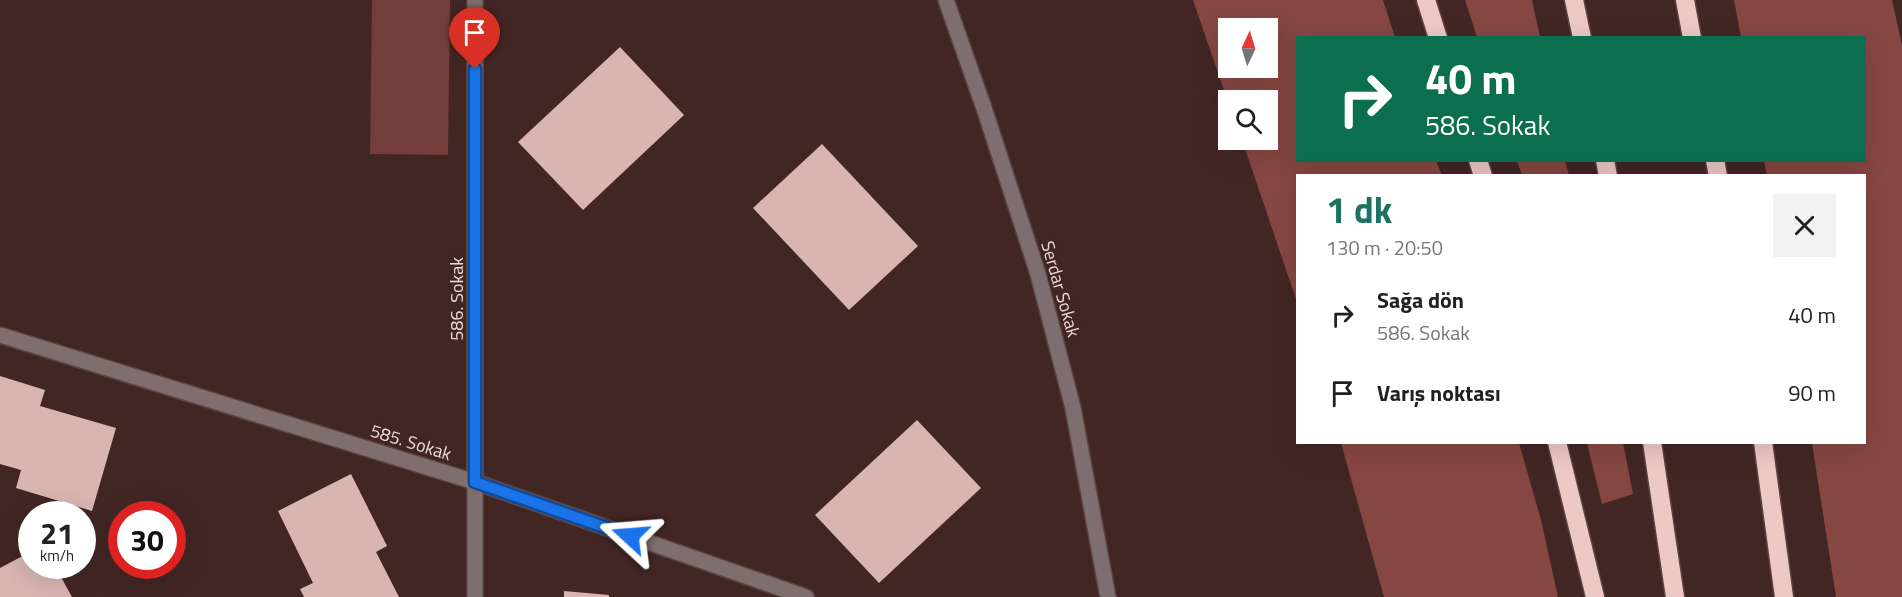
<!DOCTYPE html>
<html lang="tr">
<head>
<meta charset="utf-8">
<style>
	:root { --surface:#fff; --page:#f2f2f2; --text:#202124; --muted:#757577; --accent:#1d7264 }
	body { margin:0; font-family:"Titillium Web",sans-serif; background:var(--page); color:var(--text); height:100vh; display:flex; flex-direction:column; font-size:22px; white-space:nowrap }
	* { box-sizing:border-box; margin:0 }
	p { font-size:20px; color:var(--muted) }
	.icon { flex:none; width:33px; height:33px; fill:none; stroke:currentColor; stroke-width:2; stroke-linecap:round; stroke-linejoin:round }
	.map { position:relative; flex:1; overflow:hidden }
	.sheet { position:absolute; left:1296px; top:174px; width:570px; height:270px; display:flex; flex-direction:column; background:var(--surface); border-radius:0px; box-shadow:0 6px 24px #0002 }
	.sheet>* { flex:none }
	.banner { position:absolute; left:1296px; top:36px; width:570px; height:126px; border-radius:0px; box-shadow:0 6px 24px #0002; background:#0b6e4f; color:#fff; overflow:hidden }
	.needle { width:39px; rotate:4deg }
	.buttons { position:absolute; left:1218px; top:18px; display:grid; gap:12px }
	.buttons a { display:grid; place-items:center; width:60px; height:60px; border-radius:0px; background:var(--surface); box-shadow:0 6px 24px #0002; font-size:30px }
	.speed { position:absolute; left:18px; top:501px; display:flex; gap:12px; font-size:30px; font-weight:700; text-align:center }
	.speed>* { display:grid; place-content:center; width:78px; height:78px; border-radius:50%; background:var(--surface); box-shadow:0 6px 24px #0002; line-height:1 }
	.speed small { font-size:15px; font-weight:400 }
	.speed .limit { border:9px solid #d22; background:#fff; color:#111 }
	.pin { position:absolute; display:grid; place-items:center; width:51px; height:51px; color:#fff; margin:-62px -26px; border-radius:50% 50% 50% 0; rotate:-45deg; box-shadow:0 0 6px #0007 }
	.pin .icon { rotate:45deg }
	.me { position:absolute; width:66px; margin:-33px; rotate:289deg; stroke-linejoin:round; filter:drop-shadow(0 0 4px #0008) }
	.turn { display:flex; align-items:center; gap:21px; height:126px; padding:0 30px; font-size:27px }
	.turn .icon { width:78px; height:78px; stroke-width:2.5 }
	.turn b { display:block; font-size:42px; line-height:51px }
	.round { display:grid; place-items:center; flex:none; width:63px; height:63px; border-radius:0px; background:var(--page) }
	.headline { display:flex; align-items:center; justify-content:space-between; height:102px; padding:0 30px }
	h1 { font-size:36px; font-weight:700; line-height:45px; color:var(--accent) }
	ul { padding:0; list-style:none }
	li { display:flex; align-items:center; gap:18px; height:78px; padding:0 30px }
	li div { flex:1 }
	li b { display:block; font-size:22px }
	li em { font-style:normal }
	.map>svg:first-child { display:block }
	.green { fill:#733d39 }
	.forest { fill:#864743; fill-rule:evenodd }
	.building { fill:#d9b5b2 }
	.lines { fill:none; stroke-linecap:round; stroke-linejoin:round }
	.minor-casing { stroke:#5d4341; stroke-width:18 }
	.highway-casing { stroke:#5d4341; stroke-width:21 }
	.minor { stroke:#7e6f6e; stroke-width:15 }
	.highway { stroke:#edc8c5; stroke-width:18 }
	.route-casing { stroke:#114b97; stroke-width:15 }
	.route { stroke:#1a73e8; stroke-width:10 }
	.labels { text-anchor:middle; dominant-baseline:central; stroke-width:6; stroke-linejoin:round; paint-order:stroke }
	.street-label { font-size:18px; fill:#eddbd9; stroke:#422624 }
</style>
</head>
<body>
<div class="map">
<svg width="1902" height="597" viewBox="0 0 1902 597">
	<rect width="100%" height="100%" fill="#422624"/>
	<polygon class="green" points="372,0 450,0 448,155 370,154"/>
	<g class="forest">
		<path d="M1193,0H1383L1395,37L1298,38V160L1436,161L1442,175L1298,176L1297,302L1242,140H1268V100L1228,102ZM1268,28V68H1228V28Z"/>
		<polygon points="1465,0 1532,0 1540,37 1477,37"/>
		<polygon points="1734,0 1892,0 1902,45 1902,597 1836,597 1812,443 1864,442 1864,176 1767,175 1764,161 1864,160 1864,38 1741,37"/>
		<polygon points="1517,161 1565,161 1569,175 1522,175"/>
		<polygon points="1341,443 1519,443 1541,520 1558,597 1384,597"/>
		<polygon points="1587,443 1623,443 1633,494 1602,504"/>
	</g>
	<g class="building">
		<polygon points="620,47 684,115 583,210 518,142"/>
		<polygon points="822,144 918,246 849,310 753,208"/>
		<polygon points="0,376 45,390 40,406 116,428 92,511 16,488 21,470 0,464"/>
		<polygon points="917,420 981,488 879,583 815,515"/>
		<polygon points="351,474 387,546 376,552 399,597 304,597 300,589 313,583 278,511"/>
		<polygon points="32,551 32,566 55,566 72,597 0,597 0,568"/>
		<polygon points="564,591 609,595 609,597 564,597"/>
	</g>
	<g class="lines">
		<g class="minor-casing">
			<g id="minor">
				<polyline points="475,0 475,597"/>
				<polyline points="946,0 985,111 1038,274 1073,408 1108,597"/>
				<polyline points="0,335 475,482 806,597"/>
			</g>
		</g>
		<g class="highway-casing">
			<g id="highway">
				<polyline points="1426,0 1438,38"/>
				<polyline points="1574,0 1582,38"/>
				<polyline points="1685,0 1692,38"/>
				<polyline points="1478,160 1483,176"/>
				<polyline points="1605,160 1608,176"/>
				<polyline points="1715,160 1718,176"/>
				<polyline points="1557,442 1595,597"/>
				<polyline points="1652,442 1675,597"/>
				<polyline points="1763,442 1784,597"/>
			</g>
		</g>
		<use href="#minor" class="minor"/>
		<use href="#highway" class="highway"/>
	</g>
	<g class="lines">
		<g class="route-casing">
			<polyline id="route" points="475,69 475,482 630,536"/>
		</g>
		<use href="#route" class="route"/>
	</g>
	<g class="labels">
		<g class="street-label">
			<text transform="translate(1061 289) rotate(74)">Serdar Sokak</text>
			<text transform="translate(456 299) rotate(-90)">586. Sokak</text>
			<text transform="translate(411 442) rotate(17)">585. Sokak</text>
		</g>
	</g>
</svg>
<div class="buttons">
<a><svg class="needle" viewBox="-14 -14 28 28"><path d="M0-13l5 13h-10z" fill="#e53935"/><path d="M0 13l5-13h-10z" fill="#757577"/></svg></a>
<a><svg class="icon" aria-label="search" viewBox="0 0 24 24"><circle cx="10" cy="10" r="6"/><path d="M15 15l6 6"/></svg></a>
</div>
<div class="speed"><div>21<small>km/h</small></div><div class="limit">30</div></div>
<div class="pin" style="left:475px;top:69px;background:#d93025"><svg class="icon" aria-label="arrive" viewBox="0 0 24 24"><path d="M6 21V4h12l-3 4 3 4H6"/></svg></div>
<svg class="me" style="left:630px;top:536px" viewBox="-20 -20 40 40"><path d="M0-17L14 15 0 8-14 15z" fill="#1a73e8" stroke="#fff" stroke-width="4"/></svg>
<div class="banner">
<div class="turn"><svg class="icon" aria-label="right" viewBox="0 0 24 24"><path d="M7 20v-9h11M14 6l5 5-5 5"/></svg><div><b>40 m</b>586. Sokak</div></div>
</div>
<section class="sheet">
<div class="headline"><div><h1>1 dk</h1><p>130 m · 20:50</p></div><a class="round"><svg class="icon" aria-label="close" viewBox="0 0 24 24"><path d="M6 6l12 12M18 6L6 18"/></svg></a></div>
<ul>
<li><svg class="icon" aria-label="right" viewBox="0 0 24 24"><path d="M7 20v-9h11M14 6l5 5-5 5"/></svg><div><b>Sağa dön</b><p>586. Sokak</p></div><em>40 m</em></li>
<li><svg class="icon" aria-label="arrive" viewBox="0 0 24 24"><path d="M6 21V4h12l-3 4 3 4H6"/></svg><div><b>Varış noktası</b></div><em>90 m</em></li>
</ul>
</section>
</div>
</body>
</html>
